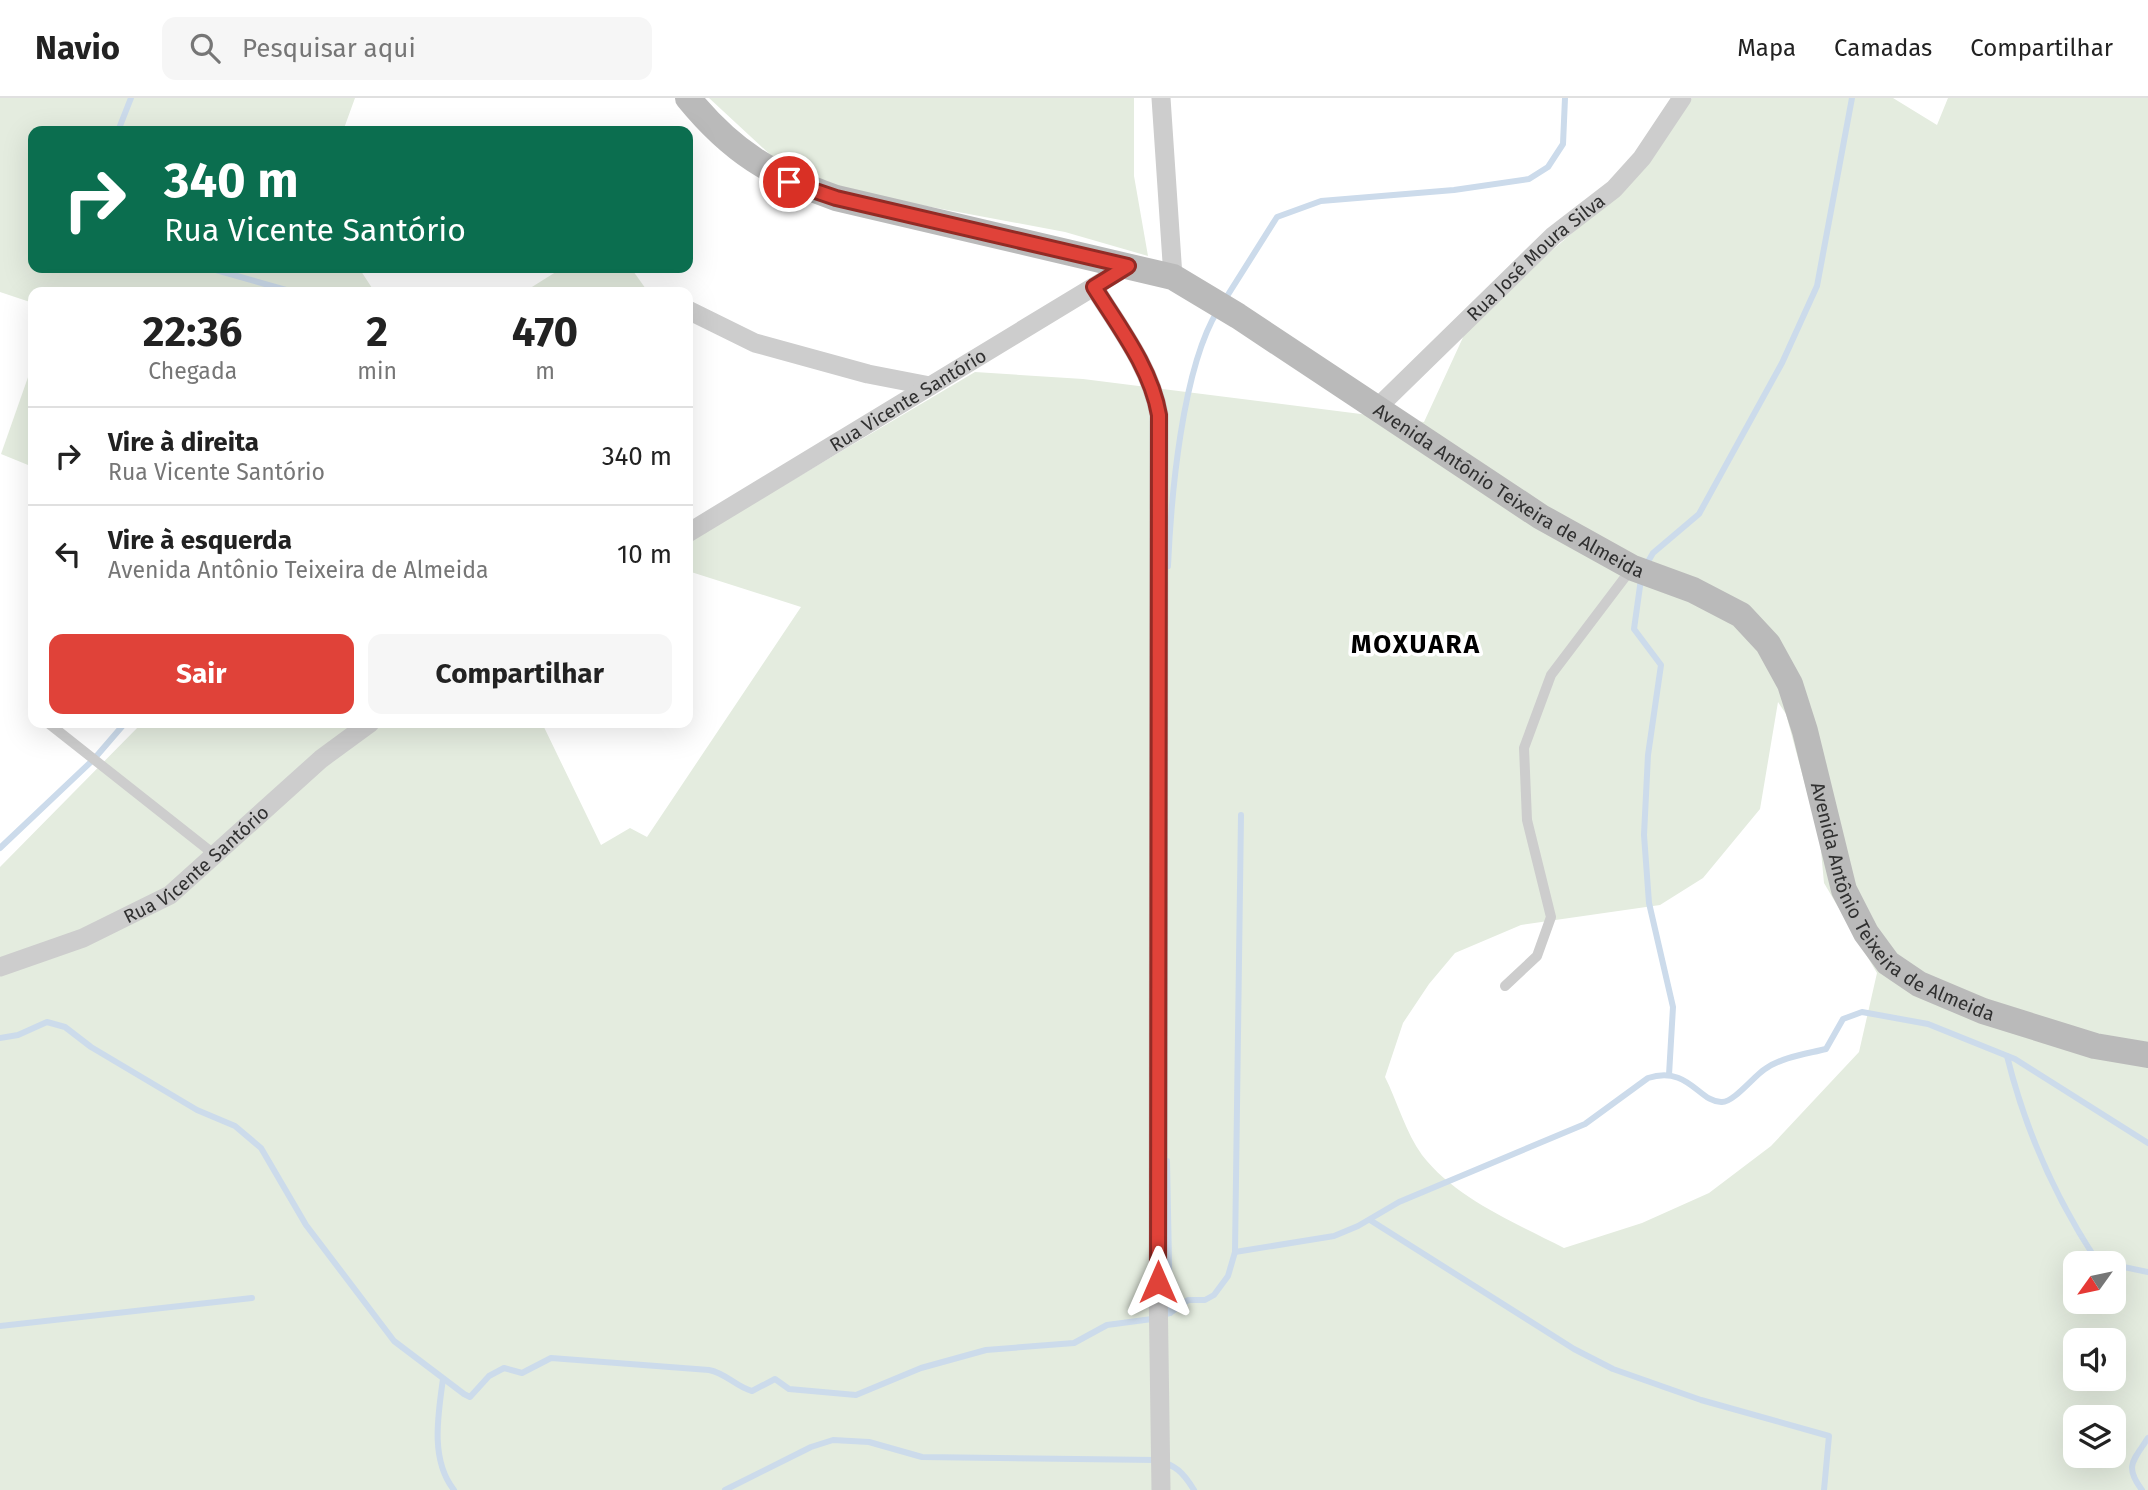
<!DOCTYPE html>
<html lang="pt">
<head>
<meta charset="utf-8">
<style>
	:root { --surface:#fff; --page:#f6f6f6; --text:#222; --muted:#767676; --line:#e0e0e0; --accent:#e04239 }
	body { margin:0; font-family:"Fira Sans",sans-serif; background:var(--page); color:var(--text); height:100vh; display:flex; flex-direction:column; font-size:26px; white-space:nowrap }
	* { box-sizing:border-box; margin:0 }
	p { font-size:23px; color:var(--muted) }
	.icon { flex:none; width:38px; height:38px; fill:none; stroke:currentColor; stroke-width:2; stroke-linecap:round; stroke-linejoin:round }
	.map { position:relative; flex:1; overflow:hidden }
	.sheet { position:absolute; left:28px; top:189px; width:665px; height:441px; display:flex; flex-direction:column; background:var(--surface); border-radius:14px; box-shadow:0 7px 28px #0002 }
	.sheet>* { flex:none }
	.banner { position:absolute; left:28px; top:28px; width:665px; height:147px; border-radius:14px; box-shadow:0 7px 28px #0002; background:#0b6e4f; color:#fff; overflow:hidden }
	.needle { width:46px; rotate:237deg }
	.buttons { position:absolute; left:2063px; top:1153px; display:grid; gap:14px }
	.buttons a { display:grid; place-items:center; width:63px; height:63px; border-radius:14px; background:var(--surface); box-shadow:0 7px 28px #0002; font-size:35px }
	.pin { position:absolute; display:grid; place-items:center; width:60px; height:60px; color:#fff; margin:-30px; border:4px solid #fff; border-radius:50%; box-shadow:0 2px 7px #0007 }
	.me { position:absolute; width:77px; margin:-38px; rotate:0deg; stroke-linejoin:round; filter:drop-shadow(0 0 5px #0008) }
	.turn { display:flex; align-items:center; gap:24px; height:147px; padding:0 21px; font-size:32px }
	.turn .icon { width:91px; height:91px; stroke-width:2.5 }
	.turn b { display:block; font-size:49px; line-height:60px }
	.eta { display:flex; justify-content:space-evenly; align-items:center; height:119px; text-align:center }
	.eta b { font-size:42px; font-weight:700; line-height:49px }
	.cta { display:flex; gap:14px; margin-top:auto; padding:14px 21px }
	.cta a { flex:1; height:80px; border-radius:14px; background:var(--accent); color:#fff; font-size:28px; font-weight:700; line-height:80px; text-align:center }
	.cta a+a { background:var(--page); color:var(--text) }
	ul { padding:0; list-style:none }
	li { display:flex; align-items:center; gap:21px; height:98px; padding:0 21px; border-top:2px solid var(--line) }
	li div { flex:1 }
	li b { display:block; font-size:26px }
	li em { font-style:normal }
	header { display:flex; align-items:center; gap:42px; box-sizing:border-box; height:98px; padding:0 35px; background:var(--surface); border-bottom:2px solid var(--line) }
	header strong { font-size:33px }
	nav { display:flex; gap:38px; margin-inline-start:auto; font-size:24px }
	.search { width:490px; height:63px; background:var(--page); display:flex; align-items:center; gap:18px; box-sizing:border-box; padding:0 24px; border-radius:14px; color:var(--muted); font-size:26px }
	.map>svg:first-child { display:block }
	.green { fill:#e4ecdf; fill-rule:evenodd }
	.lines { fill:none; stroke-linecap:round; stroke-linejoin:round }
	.stream { stroke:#ccdbeb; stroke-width:6 }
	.lane { stroke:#cdcdcd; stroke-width:10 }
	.street { stroke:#cdcdcd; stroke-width:19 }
	.secondary { stroke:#bababa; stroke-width:26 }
	.route-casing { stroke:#922b25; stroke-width:18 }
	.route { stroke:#e04239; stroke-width:12 }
	.labels { text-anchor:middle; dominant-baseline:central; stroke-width:7; stroke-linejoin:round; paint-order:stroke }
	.street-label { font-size:19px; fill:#303030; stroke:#fff }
	.district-label { font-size:26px; font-weight:bold; letter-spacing:2px; fill:#000; stroke:#fff }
</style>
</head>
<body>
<header>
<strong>Navio</strong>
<div class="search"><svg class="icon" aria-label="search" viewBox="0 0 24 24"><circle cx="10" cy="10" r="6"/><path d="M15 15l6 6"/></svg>Pesquisar aqui</div>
<nav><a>Mapa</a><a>Camadas</a><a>Compartilhar</a></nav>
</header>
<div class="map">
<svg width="2148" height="1392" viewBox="0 0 2148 1392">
	<rect width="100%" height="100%" fill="#fff"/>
	<g class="green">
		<polygon points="0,0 355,0 343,33 33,33 33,170 359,170 372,190 378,194 33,194 33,205 0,194"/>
		<polygon points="709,0 1134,0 1134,78 1148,158 1065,134 846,93 776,62"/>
		<path d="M1692,0H1893L1937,27L1948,0H2148V1392H0V769L142,625H542L601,747L630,730L647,739L801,509L688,473V444L975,274L1083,281L1424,324L1471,222L1620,94ZM1778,604L1786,616L1820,742L1824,785L1877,875L1859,954L1771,1048L1709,1095L1642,1125L1564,1150C1516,1125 1456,1101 1422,1057C1406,1035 1397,1003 1385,979L1403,925L1429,886L1455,855L1521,827L1660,807L1703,780L1760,711ZM2076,1166H2114V1204H2076ZM2076,1242H2114V1281H2076ZM2076,1320H2114V1358H2076Z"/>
		<polygon points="585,170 631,170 648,194 524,194 559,172"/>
		<polygon points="33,265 33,369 1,356"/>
	</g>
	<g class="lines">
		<g class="stream">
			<polyline points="118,33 131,0"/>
			<polyline points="209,170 293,194"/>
			<polyline points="1224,203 1277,119 1321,103 1454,92 1529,81 1548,69 1563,46 1565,0"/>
			<polyline points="1646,467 1653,455 1699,416 1782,265 1817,188 1852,0"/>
			<path d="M1168,468C1171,399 1182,270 1218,212"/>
			<polyline points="1641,481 1634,531 1661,567 1648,657 1644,737 1649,805 1673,909 1669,977"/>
			<polyline points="0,750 94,661 125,625"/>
			<path d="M0,940L18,937L47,924L65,929L91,949L197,1012L235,1028L261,1050L306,1127L394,1243L464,1296L470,1299L489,1278L504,1270L522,1275L551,1260L709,1272C726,1275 736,1289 752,1293L775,1281L789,1291L856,1297L921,1270L986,1252L1074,1245L1107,1227L1152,1221L1170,1215L1188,1202H1205L1214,1197L1228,1178L1235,1154L1241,717"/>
			<path d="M2007,958C2025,1031 2056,1101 2097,1163L2108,1166"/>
			<polyline points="1167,1063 1170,1215"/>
			<polyline points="1370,1122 1574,1251 1613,1271 1701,1302 1829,1338 1824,1392"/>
			<path d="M1235,1154L1334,1138L1358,1128L1399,1104L1585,1026L1648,980C1689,967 1699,1005 1722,1004C1734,1004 1754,978 1765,971C1782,959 1806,956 1826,951L1843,921L1862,914L1928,926L2015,961L2148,1045"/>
			<polyline points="2114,1167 2148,1174"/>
			<polyline points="0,1228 252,1200"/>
			<path d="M443,1281C438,1317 430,1362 454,1392"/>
			<path d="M725,1392L811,1349L833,1342L869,1344L922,1359L1155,1362C1176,1367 1183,1374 1194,1392"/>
			<path d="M2142,1392C2124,1368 2133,1363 2148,1340"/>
		</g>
		<g class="lane">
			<polyline points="48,625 215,757"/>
			<polyline points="1505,888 1537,858 1551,819 1527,722 1524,650 1551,577 1632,470"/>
		</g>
		<g class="street">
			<polyline points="1161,0 1173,179"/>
			<path d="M1094,189C1119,229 1151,270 1159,317L1158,1184L1161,1392"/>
			<polyline points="688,212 755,245 868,276 930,288"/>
			<path id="s1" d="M1377,310L1553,138L1614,91L1642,60L1682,0"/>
			<path id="s2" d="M688,435L1128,168"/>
			<path id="s3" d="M0,869L83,840L170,797L321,661L370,625"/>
		</g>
		<path class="secondary" id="s4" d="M688,0C732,54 771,77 836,100L1173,179L1238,218L1541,419L1633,470L1693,492L1741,517L1768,546L1790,586L1805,633L1844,792L1866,835L1888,865L1919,886L1983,913L2095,948L2148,957"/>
	</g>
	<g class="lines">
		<g class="route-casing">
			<path id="route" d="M789,84L836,100L1128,168L1094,189C1119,229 1151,270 1159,317L1158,1184"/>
		</g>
		<use href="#route" class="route"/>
	</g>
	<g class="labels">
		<g class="street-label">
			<text stroke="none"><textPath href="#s1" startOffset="219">Rua José Moura Silva</textPath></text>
			<text stroke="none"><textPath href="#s2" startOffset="257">Rua Vicente Santório</textPath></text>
			<text stroke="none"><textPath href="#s4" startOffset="926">Avenida Antônio Teixeira de Almeida</textPath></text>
			<text stroke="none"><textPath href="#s3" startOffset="224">Rua Vicente Santório</textPath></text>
			<text stroke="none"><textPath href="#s4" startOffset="1535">Avenida Antônio Teixeira de Almeida</textPath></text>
		</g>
		<g class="district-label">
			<text x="1416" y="546">MOXUARA</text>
		</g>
	</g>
</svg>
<div class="buttons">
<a><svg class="needle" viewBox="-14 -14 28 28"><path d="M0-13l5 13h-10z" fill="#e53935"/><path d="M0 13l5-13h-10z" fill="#767676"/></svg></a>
<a><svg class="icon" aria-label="sound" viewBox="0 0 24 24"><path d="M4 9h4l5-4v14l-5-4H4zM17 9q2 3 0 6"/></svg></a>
<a><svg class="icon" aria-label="layers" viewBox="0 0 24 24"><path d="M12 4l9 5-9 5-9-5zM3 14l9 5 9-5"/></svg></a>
</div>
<div class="pin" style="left:789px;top:84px;background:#d93025"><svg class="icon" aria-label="arrive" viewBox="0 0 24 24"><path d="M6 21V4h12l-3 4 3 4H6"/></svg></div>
<svg class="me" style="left:1158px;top:1184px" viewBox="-20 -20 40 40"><path d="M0-17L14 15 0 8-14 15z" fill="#e04239" stroke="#fff" stroke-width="4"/></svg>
<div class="banner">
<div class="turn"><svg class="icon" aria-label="right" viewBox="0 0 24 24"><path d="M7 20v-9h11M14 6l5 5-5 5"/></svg><div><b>340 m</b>Rua Vicente Santório</div></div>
</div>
<section class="sheet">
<div class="eta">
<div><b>22:36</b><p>Chegada</p></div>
<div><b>2</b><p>min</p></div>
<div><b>470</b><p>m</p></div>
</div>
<ul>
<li><svg class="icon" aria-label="right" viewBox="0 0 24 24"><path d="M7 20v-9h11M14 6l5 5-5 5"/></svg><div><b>Vire à direita</b><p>Rua Vicente Santório</p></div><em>340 m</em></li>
<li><svg class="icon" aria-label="left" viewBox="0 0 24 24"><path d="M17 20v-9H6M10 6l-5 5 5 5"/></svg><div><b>Vire à esquerda</b><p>Avenida Antônio Teixeira de Almeida</p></div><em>10 m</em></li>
</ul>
<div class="cta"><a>Sair</a><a>Compartilhar</a></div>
</section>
</div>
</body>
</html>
